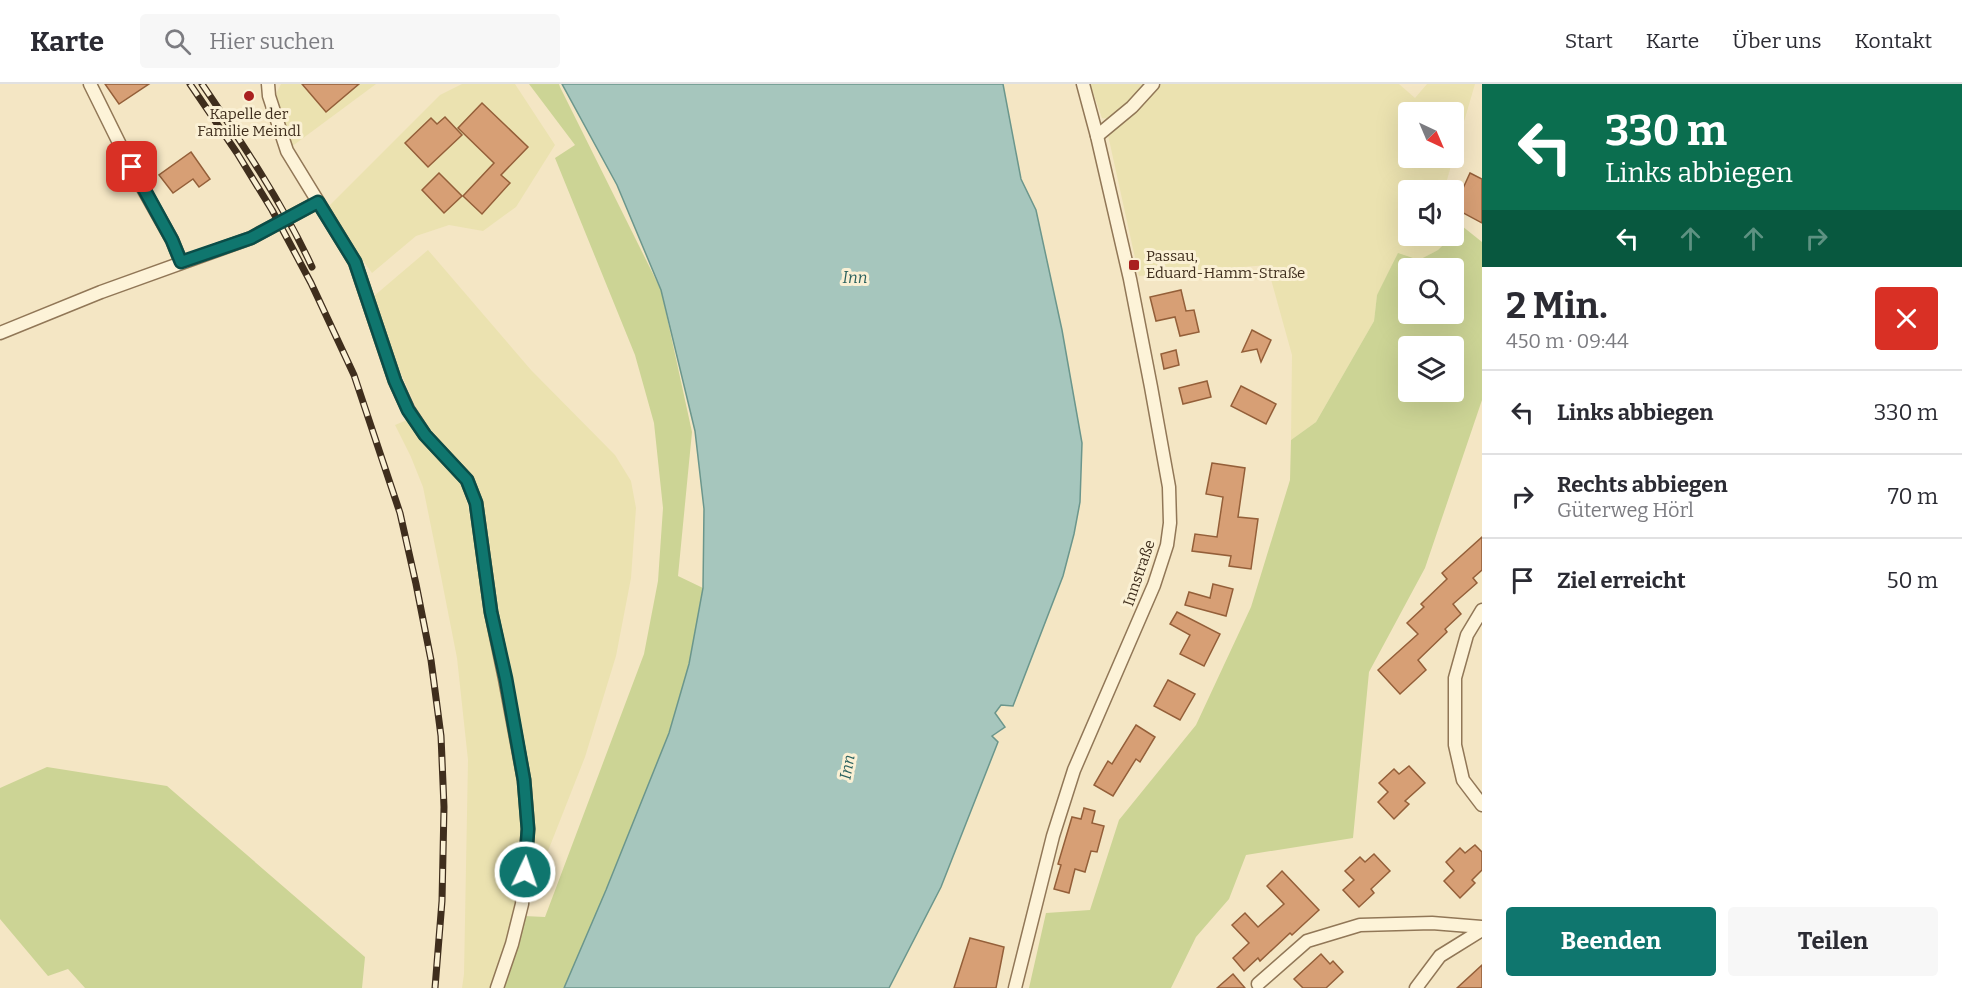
<!DOCTYPE html>
<html lang="de">
<head>
<meta charset="utf-8">
<style>
	:root { --surface:#fff; --page:#f7f7f7; --text:#2b2b33; --muted:#7c7c81; --line:#e1e1e2; --accent:#0f766e }
	body { margin:0; font-family:Bitter,serif; background:var(--page); color:var(--text); height:100vh; display:flex; flex-direction:column; font-size:22px; white-space:nowrap }
	* { box-sizing:border-box; margin:0 }
	p { font-size:20px; color:var(--muted) }
	.icon { flex:none; width:33px; height:33px; fill:none; stroke:currentColor; stroke-width:2; stroke-linecap:round; stroke-linejoin:round }
	.map { position:relative; flex:1; overflow:hidden }
	.side { display:flex; flex-direction:column; background:var(--surface); width:480px }
	.side>* { flex:none }
	.hud { background:#0b6e4f; color:#fff; overflow:hidden }
	.needle { width:39px; rotate:136deg }
	.fabs { position:absolute; left:1398px; top:18px; display:grid; gap:12px }
	.fabs a { display:grid; place-items:center; width:66px; height:66px; border-radius:6px; background:var(--surface); box-shadow:0 6px 24px #0002; font-size:30px }
	.pin { position:absolute; display:grid; place-items:center; width:51px; height:51px; color:#fff; margin:-26px; border-radius:12px; box-shadow:0 3px 9px #0006 }
	.me { position:absolute; width:66px; margin:-33px; rotate:3deg; stroke-linejoin:round; filter:drop-shadow(0 0 4px #0008) }
	.turn { display:flex; align-items:center; gap:21px; height:126px; padding:0 24px; font-size:27px }
	.turn .icon { width:78px; height:78px; stroke-width:2.5 }
	.turn b { display:block; font-size:42px; line-height:51px }
	.lanes { display:flex; align-items:center; height:57px; padding:0 24px; background:#0003; justify-content:center; gap:30px; direction:ltr }
	.lanes .off { opacity:.35 }
	.round { display:grid; place-items:center; flex:none; width:63px; height:63px; border-radius:6px; background:var(--page) }
	.headline { display:flex; align-items:center; justify-content:space-between; height:102px; padding:0 24px }
	h1 { font-size:36px; font-weight:700; line-height:45px }
	.button { display:flex; gap:12px; margin-top:auto; padding:12px 24px }
	.button a { flex:1; height:69px; border-radius:6px; background:var(--accent); color:#fff; font-size:24px; font-weight:700; line-height:69px; text-align:center }
	.button a+a { background:var(--page); color:var(--text) }
	ul { padding:0; list-style:none }
	li { display:flex; align-items:center; gap:18px; height:84px; padding:0 24px; border-top:2px solid var(--line) }
	li div { flex:1 }
	li b { display:block; font-size:22px }
	li em { font-style:normal }
	header { display:flex; align-items:center; gap:36px; box-sizing:border-box; height:84px; padding:0 30px; background:var(--surface); border-bottom:2px solid var(--line) }
	header strong { font-size:28px }
	nav { display:flex; gap:33px; margin-inline-start:auto; font-size:21px }
	.search { width:420px; height:54px; background:var(--page); display:flex; align-items:center; gap:15px; box-sizing:border-box; padding:0 21px; border-radius:6px; color:var(--muted); font-size:22px }
	main { display:flex; flex:1; min-height:0 }
	.map>svg:first-child { display:block }
	.farmland { fill:#ebe2b0; fill-rule:evenodd }
	.green { fill:#ccd495; fill-rule:evenodd }
	.water { fill:#a6c6bd; stroke:#6b968c; stroke-width:1.5 }
	.building { fill:#d79f75; stroke:#945f39; stroke-width:1.5 }
	.lines { fill:none; stroke-linecap:round; stroke-linejoin:round }
	.minor-casing { stroke:#917757; stroke-width:15 }
	.minor { stroke:#fdf3d8; stroke-width:12 }
	.rail-casing { stroke:#3f2e1d; stroke-width:7 }
	.rail { stroke:#faf0d4; stroke-width:4.5; stroke-dasharray:14; stroke-linecap:butt }
	.route-casing { stroke:#0a4d48; stroke-width:15 }
	.route { stroke:#0f766e; stroke-width:10 }
	.poi-dot { fill:#a9201f; stroke:#faf0d4; stroke-width:2 }
	.labels { text-anchor:middle; dominant-baseline:central; stroke-width:6; stroke-linejoin:round; paint-order:stroke }
	.poi-label { font-size:15px; fill:#3f2e1d; stroke:#faf0d4 }
	.street-label { font-size:15px; fill:#3f2e1d; stroke:#faf0d4 }
	.water-label { font-size:16px; font-style:italic; fill:#2a615e; stroke:#faf0d4 }
</style>
</head>
<body>
<header>
<strong>Karte</strong>
<div class="search"><svg class="icon" aria-label="search" viewBox="0 0 24 24"><circle cx="10" cy="10" r="6"/><path d="M15 15l6 6"/></svg>Hier suchen</div>
<nav><a>Start</a><a>Karte</a><a>Über uns</a><a>Kontakt</a></nav>
</header>
<main>
<div class="map">
<svg width="1482" height="904" viewBox="0 0 1482 904">
	<rect width="100%" height="100%" fill="#f4e6c4"/>
	<g class="farmland">
		<polygon points="281,0 376,0 291,63 276,10"/>
		<polygon points="462,0 515,0 555,61 516,123 483,147 449,141 416,152 372,189 326,125 440,11"/>
		<polygon points="1090,0 1145,0 1129,18 1109,35 1102,34"/>
		<path d="M1161,0H1399L1415,14L1427,0H1475L1444,106H1408V152H1452L1438,166L1388,193L1377,211L1374,237L1316,338L1291,356L1292,271L1267,181L1139,192L1108,51L1137,27ZM1408,28H1454V74H1408Z"/>
		<polygon points="428,166 531,286 615,371 631,397 636,424 631,494 616,572 585,673 548,767 539,776 532,775 533,745 530,704 523,656 502,548 481,416 476,401 469,389 431,347 416,323 399,285 374,212"/>
		<polygon points="407,336 432,369 455,392 462,402 468,422 520,705 523,762 516,817 504,866 491,904 462,904 464,890 468,676 457,574 437,472 423,403 411,373 395,341"/>
	</g>
	<g class="green">
		<polygon points="529,0 559,0 560,3 661,206 692,348 678,492 703,504 689,580 669,649 606,806 564,904 499,904 524,832 545,833 644,570 658,497 663,424 654,339 635,271 555,74 575,61"/>
		<path d="M1462,142L1482,158V316L1425,484L1369,588L1353,754L1246,771L1229,815L1196,853L1171,904H1029L1046,829L1090,826L1119,736L1196,641L1251,523L1290,396L1291,356L1316,338L1374,237L1377,211L1398,169L1419,176L1438,166ZM1408,184H1454V230H1408ZM1408,262H1454V308H1408Z"/>
		<polygon points="47,683 167,702 365,873 362,904 85,904 68,885 48,892 0,835 0,704"/>
	</g>
	<polygon class="water" points="562,0 1003,0 1021,95 1036,126 1062,246 1082,359 1080,418 1074,450 1063,492 1013,622 1001,621 995,629 1005,643 992,652 998,658 941,803 889,904 564,904 606,806 669,649 689,580 703,504 704,425 695,347 661,206 617,101"/>
	<g class="building">
		<polygon points="105,0 149,0 119,20"/>
		<polygon points="302,0 359,0 326,28"/>
		<polygon points="482,19 528,63 501,91 510,99 482,130 463,112 494,79 458,44"/>
		<polygon points="445,33 462,51 428,83 405,59 431,34 437,40"/>
		<polygon points="191,68 210,95 199,103 193,95 173,109 159,91"/>
		<polygon points="439,89 462,112 444,129 422,106"/>
		<polygon points="1470,89 1482,95 1482,139 1454,124"/>
		<polygon points="1181,206 1186,227 1194,226 1199,248 1180,252 1175,233 1156,237 1150,213"/>
		<polygon points="1252,246 1271,256 1261,278 1257,265 1242,268"/>
		<polygon points="1176,266 1179,281 1164,285 1161,270"/>
		<polygon points="1207,297 1211,313 1183,320 1179,304"/>
		<polygon points="1241,302 1276,320 1266,340 1231,322"/>
		<polygon points="1212,379 1245,384 1238,433 1258,435 1251,485 1229,482 1231,472 1192,467 1195,450 1217,453 1223,413 1206,410"/>
		<polygon points="1482,453 1482,486 1473,494 1477,499 1453,520 1461,530 1445,545 1447,548 1418,576 1426,586 1400,610 1378,586 1418,550 1407,539 1424,523 1421,520 1447,495 1442,489"/>
		<polygon points="1213,500 1233,505 1226,532 1185,521 1189,508 1210,514"/>
		<polygon points="1177,528 1220,550 1204,582 1180,570 1190,551 1170,540"/>
		<polygon points="1168,596 1195,610 1180,636 1154,622"/>
		<polygon points="1136,641 1155,653 1140,678 1136,675 1113,712 1094,701 1108,677 1112,680"/>
		<polygon points="1409,682 1425,699 1405,717 1409,720 1394,735 1378,718 1388,708 1379,699 1394,685 1399,690"/>
		<polygon points="1084,724 1095,727 1092,739 1104,742 1097,768 1091,767 1085,788 1075,785 1069,809 1054,805 1061,781 1058,780 1072,733 1081,735"/>
		<polygon points="1475,761 1482,768 1482,786 1472,796 1475,799 1460,814 1444,797 1454,787 1446,778 1460,764 1465,769"/>
		<polygon points="1374,770 1390,787 1371,805 1374,809 1359,823 1343,806 1354,796 1345,787 1360,773 1365,778"/>
		<polygon points="1282,787 1319,826 1292,851 1290,849 1260,877 1258,874 1244,887 1233,874 1249,859 1232,841 1245,829 1258,843 1284,820 1267,802"/>
		<polygon points="970,854 1004,863 996,904 954,904"/>
		<polygon points="1321,870 1330,880 1333,877 1343,888 1326,904 1303,904 1294,895"/>
		<polygon points="1482,881 1482,904 1457,904"/>
		<polygon points="1233,890 1245,904 1217,904"/>
	</g>
	<g class="lines">
		<g class="minor-casing">
			<g id="minor">
				<polyline points="90,0 131,83 172,156 181,178"/>
				<polyline points="268,0 269,12 287,67 355,178 395,297 408,325 425,351 467,396 476,419 491,528 505,595 524,696 528,745 522,820 512,860 497,904"/>
				<polyline points="1097,52 1132,23 1153,0"/>
				<polyline points="0,249 101,208 251,154 318,118"/>
				<polyline points="1482,526 1467,551 1455,594 1455,661 1463,696 1482,721"/>
				<polyline points="1258,900 1307,857 1360,841 1432,839 1482,843"/>
				<polyline points="1015,904 1053,752 1074,686 1154,501 1167,461 1170,439 1169,403 1151,303 1130,195 1097,52 1083,0"/>
				<polyline points="1416,904 1440,872 1482,846"/>
			</g>
		</g>
		<use href="#minor" class="minor"/>
		<g class="rail-casing">
			<g id="rail">
				<polyline points="190,0 237,69 272,126 311,199 354,291 400,429 416,500 431,576 441,652 444,723 442,817 435,904"/>
				<path d="M202,0C242,59 282,118 312,183"/>
			</g>
		</g>
		<use href="#rail" class="rail"/>
	</g>
	<g class="lines">
		<g class="route-casing">
			<polyline id="route" points="132,83 172,156 181,178 251,154 318,118 355,178 395,297 408,326 425,351 467,396 476,419 491,528 506,595 524,696 528,745 525,788"/>
		</g>
		<use href="#route" class="route"/>
	</g>
	<g class="poi-dot">
		<circle cx="249" cy="12" r="6"/>
		<rect x="1128" y="175" width="12" height="12" rx="3"/>
	</g>
	<g class="labels">
		<g class="poi-label">
			<text x="249" y="30">Kapelle der<tspan x="249" dy="17">Familie Meindl</tspan></text>
			<text x="1146" y="172" text-anchor="start">Passau,<tspan x="1146" dy="17">Eduard-Hamm-Straße</tspan></text>
		</g>
		<g class="street-label">
			<text transform="translate(1139 489) rotate(-71)">Innstraße</text>
		</g>
		<g class="water-label">
			<text x="855" y="193">Inn</text>
			<text transform="translate(847 683) rotate(-80)">Inn</text>
		</g>
	</g>
</svg>
<div class="fabs">
<a><svg class="needle" viewBox="-14 -14 28 28"><path d="M0-13l5 13h-10z" fill="#e53935"/><path d="M0 13l5-13h-10z" fill="#7c7c81"/></svg></a>
<a><svg class="icon" aria-label="sound" viewBox="0 0 24 24"><path d="M4 9h4l5-4v14l-5-4H4zM17 9q2 3 0 6"/></svg></a>
<a><svg class="icon" aria-label="search" viewBox="0 0 24 24"><circle cx="10" cy="10" r="6"/><path d="M15 15l6 6"/></svg></a>
<a><svg class="icon" aria-label="layers" viewBox="0 0 24 24"><path d="M12 4l9 5-9 5-9-5zM3 14l9 5 9-5"/></svg></a>
</div>
<div class="pin" style="left:132px;top:83px;background:#d93025"><svg class="icon" aria-label="arrive" viewBox="0 0 24 24"><path d="M6 21V4h12l-3 4 3 4H6"/></svg></div>
<svg class="me" style="left:525px;top:788px" viewBox="-20 -20 40 40"><circle r="17" fill="#0f766e" stroke="#fff" stroke-width="3"/><path d="M0-11L8 9 0 5-8 9z" fill="#fff"/></svg>
</div>
<section class="side">
<div class="hud">
<div class="turn"><svg class="icon" aria-label="left" viewBox="0 0 24 24"><path d="M17 20v-9H6M10 6l-5 5 5 5"/></svg><div><b>330 m</b>Links abbiegen</div></div>
<div class="lanes"><svg class="icon" aria-label="left" viewBox="0 0 24 24"><path d="M17 20v-9H6M10 6l-5 5 5 5"/></svg><svg class="icon off" aria-label="ahead" viewBox="0 0 24 24"><path d="M12 20V5M6 11l6-6 6 6"/></svg><svg class="icon off" aria-label="ahead" viewBox="0 0 24 24"><path d="M12 20V5M6 11l6-6 6 6"/></svg><svg class="icon off" aria-label="right" viewBox="0 0 24 24"><path d="M7 20v-9h11M14 6l5 5-5 5"/></svg></div>
</div>
<div class="headline"><div><h1>2 Min.</h1><p>450 m · 09:44</p></div><a class="round" style="background:#d93025;color:#fff"><svg class="icon" aria-label="close" viewBox="0 0 24 24"><path d="M6 6l12 12M18 6L6 18"/></svg></a></div>
<ul>
<li><svg class="icon" aria-label="left" viewBox="0 0 24 24"><path d="M17 20v-9H6M10 6l-5 5 5 5"/></svg><div><b>Links abbiegen</b></div><em>330 m</em></li>
<li><svg class="icon" aria-label="right" viewBox="0 0 24 24"><path d="M7 20v-9h11M14 6l5 5-5 5"/></svg><div><b>Rechts abbiegen</b><p>Güterweg Hörl</p></div><em>70 m</em></li>
<li><svg class="icon" aria-label="arrive" viewBox="0 0 24 24"><path d="M6 21V4h12l-3 4 3 4H6"/></svg><div><b>Ziel erreicht</b></div><em>50 m</em></li>
</ul>
<div class="button"><a>Beenden</a><a>Teilen</a></div>
</section>
</main>
</body>
</html>
